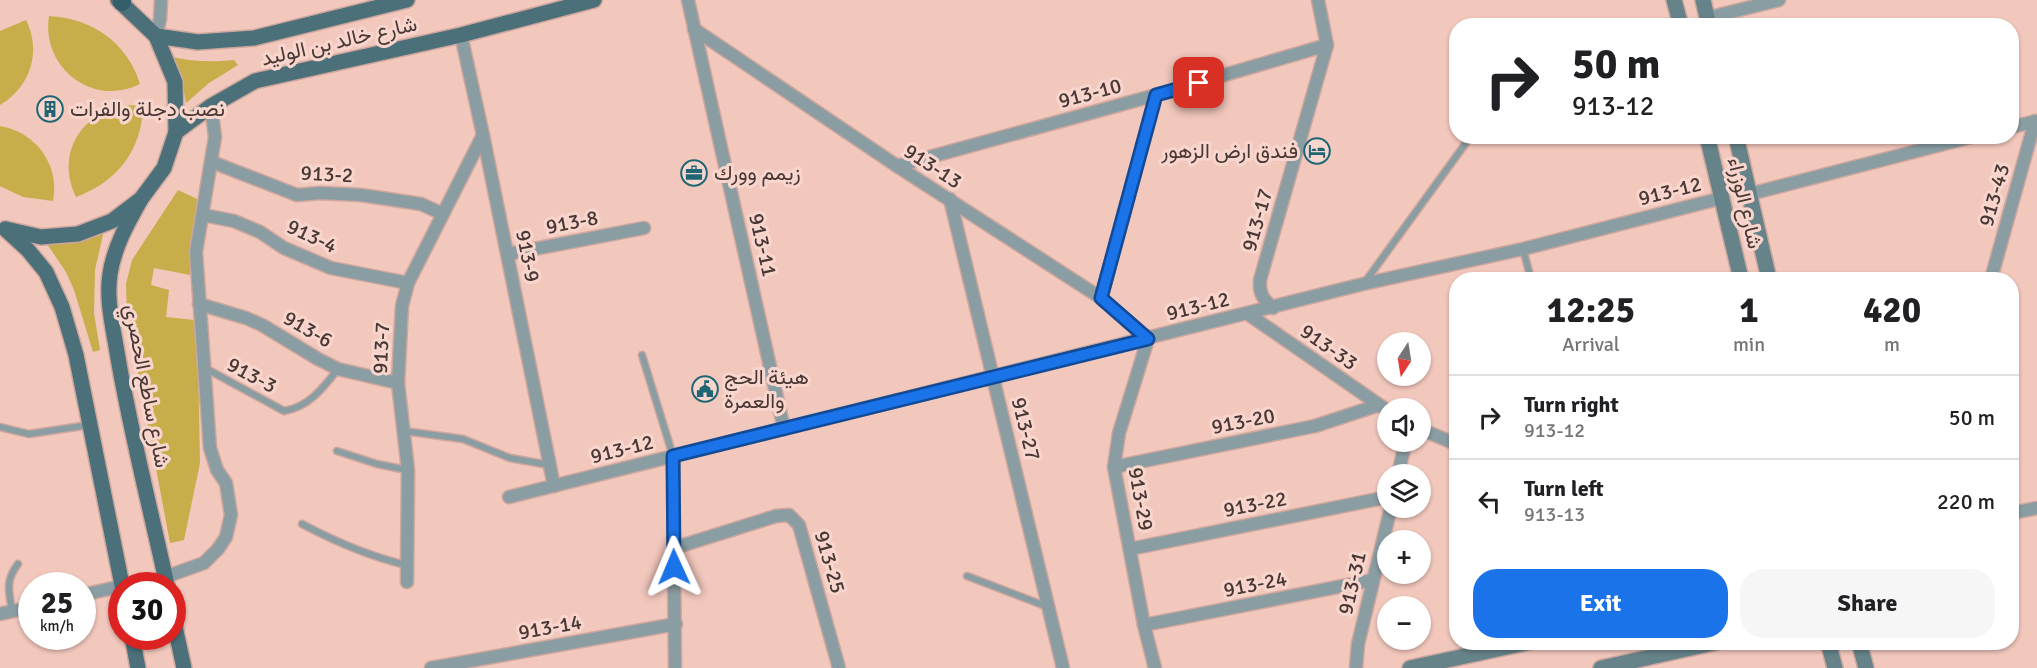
<!DOCTYPE html>
<html lang="en">
<head>
<meta charset="utf-8">
<style>
	:root { --surface:#fff; --page:#f6f6f6; --text:#202124; --muted:#757577; --line:#e0e0e0; --accent:#1a73e8 }
	body { margin:0; font-family:Signika,Vazirmatn,sans-serif; background:var(--page); color:var(--text); height:100vh; display:flex; flex-direction:column; font-size:22px; white-space:nowrap }
	* { box-sizing:border-box; margin:0 }
	p { font-size:20px; color:var(--muted) }
	.icon { flex:none; width:33px; height:33px; fill:none; stroke:currentColor; stroke-width:2; stroke-linecap:round; stroke-linejoin:round }
	.map { position:relative; flex:1; overflow:hidden }
	.details { position:absolute; left:1449px; top:272px; width:570px; height:378px; display:flex; flex-direction:column; background:var(--surface); border-radius:24px; box-shadow:0 2px 4px #0004 }
	.details>* { flex:none }
	.hud { position:absolute; left:1449px; top:18px; width:570px; height:126px; border-radius:24px; box-shadow:0 2px 4px #0004; background:#fff; color:var(--text); overflow:hidden }
	.needle { width:39px; rotate:192deg }
	.fabs { position:absolute; left:1377px; top:332px; display:grid; gap:12px }
	.fabs a { display:grid; place-items:center; width:54px; height:54px; border-radius:50%; background:var(--surface); box-shadow:0 2px 4px #0004; font-size:30px }
	.speed { position:absolute; left:18px; top:572px; display:flex; gap:12px; font-size:30px; font-weight:700; text-align:center }
	.speed>* { display:grid; place-content:center; width:78px; height:78px; border-radius:50%; background:var(--surface); box-shadow:0 2px 4px #0004; line-height:1 }
	.speed small { font-size:15px; font-weight:400 }
	.speed .limit { border:9px solid #d22; background:#fff; color:#111 }
	.pin { position:absolute; display:grid; place-items:center; width:51px; height:51px; color:#fff; margin:-26px; border-radius:12px; box-shadow:0 3px 9px #0006 }
	.me { position:absolute; width:66px; margin:-33px; rotate:359deg; stroke-linejoin:round; filter:drop-shadow(0 0 4px #0008) }
	.turn { display:flex; align-items:center; gap:21px; height:126px; padding:0 24px; font-size:27px }
	.turn .icon { width:78px; height:78px; stroke-width:2.5 }
	.turn b { display:block; font-size:42px; line-height:51px }
	.eta { display:flex; justify-content:space-evenly; align-items:center; height:102px; text-align:center }
	.eta b { font-size:36px; font-weight:700; line-height:42px }
	.action { display:flex; gap:12px; margin-top:auto; padding:12px 24px }
	.action a { flex:1; height:69px; border-radius:24px; background:var(--accent); color:#fff; font-size:24px; font-weight:700; line-height:69px; text-align:center }
	.action a+a { background:var(--page); color:var(--text) }
	ul { padding:0; list-style:none }
	li { display:flex; align-items:center; gap:18px; height:84px; padding:0 24px; border-top:2px solid var(--line) }
	li div { flex:1 }
	li b { display:block; font-size:22px }
	li em { font-style:normal }
	.map>svg:first-child { display:block }
	.green { fill:#c7ae4a }
	.building { fill:#fea462 }
	.lines { fill:none; stroke-linecap:round; stroke-linejoin:round }
	.lane-casing { stroke:#cda79e; stroke-width:9 }
	.street-casing { stroke:#cda79e; stroke-width:15 }
	.secondary-casing { stroke:#cda79e; stroke-width:18 }
	.primary-casing { stroke:#cda79e; stroke-width:18 }
	.highway-casing { stroke:#cda79e; stroke-width:21 }
	.lane { stroke:#8a9da2; stroke-width:6 }
	.street { stroke:#8a9da2; stroke-width:12 }
	.secondary { stroke:#66838a; stroke-width:15 }
	.primary { stroke:#4b7079; stroke-width:15 }
	.highway { stroke:#345f6a; stroke-width:18 }
	.route-casing { stroke:#114b97; stroke-width:15 }
	.route { stroke:#1a73e8; stroke-width:10 }
	.labels { text-anchor:middle; dominant-baseline:central; stroke-width:6; stroke-linejoin:round; paint-order:stroke }
	.street-label { font-size:21px; fill:#483733; stroke:#f9d6cd }
	.poi-label { font-size:21px; fill:#483733; stroke:#f9d6cd; text-anchor:start }
</style>
</head>
<body>
<div class="map">
<svg width="2037" height="668" viewBox="0 0 2037 668">
	<rect width="100%" height="100%" fill="#f2c7bc"/>
	<g class="green">
		<path d="M49,16C91,18 127,42 140,84C92,108 41,67 49,16Z"/>
		<path d="M26,20C42,52 30,87 0,105V31Z"/>
		<path d="M173,57C194,62 212,62 234,60L238,65L209,83L186,103L180,71Z"/>
		<path d="M127,105L143,106C142,150 117,182 76,197C55,154 81,112 127,105Z"/>
		<path d="M0,126C36,132 60,165 53,201L23,197L0,186Z"/>
		<polygon points="178,190 197,199 190,275 154,268 151,285 169,290 166,317 195,320 198,361 200,463 184,540 170,543 127,314 126,284 132,260"/>
		<polygon points="104,230 95,270 94,313 100,350 93,352 74,290 66,272 45,241"/>
	</g>
	<circle class="building" cx="50" cy="109" r="11"/>
	<g class="lines">
		<g class="lane-casing">
			<g id="lane">
				<polyline points="1523,249 1531,279"/>
				<polyline points="1365,282 1471,136"/>
				<polyline points="642,355 673,456"/>
				<path d="M205,368L284,411C309,407 323,388 338,369"/>
				<polyline points="0,427 29,434 89,425"/>
				<polyline points="404,431 463,439 510,458 549,465"/>
				<polyline points="337,451 377,464 407,470"/>
				<path d="M302,524C336,542 368,556 406,565"/>
				<polyline points="967,576 1048,607"/>
				<path d="M12,611C9,591 5,581 18,564"/>
			</g>
		</g>
		<g class="street-casing">
			<g id="street">
				<polyline points="688,0 784,429"/>
				<polyline points="1707,18 1779,0"/>
				<polyline points="694,29 897,166 1101,298 1148,339 1119,433 1114,467 1144,625 1155,668"/>
				<polyline points="461,35 483,135 554,486"/>
				<polyline points="156,36 160,19 161,0"/>
				<polyline points="2012,127 2037,121"/>
				<polyline points="212,162 297,195 320,193 361,195 421,204 443,214"/>
				<polyline points="897,166 1156,95 1327,45"/>
				<polyline points="1750,194 1975,136"/>
				<polyline points="950,199 1063,668"/>
				<polyline points="203,215 234,221 260,232 284,248 331,268 408,283"/>
				<polyline points="508,254 644,228"/>
				<polyline points="1991,279 2035,121"/>
				<polyline points="1101,298 1156,95"/>
				<polyline points="199,304 246,318 262,325 318,359 338,369 398,383"/>
				<path d="M1273,308C1263,299 1259,294 1260,280L1327,45L1318,0"/>
				<polyline points="1248,314 1388,411"/>
				<polyline points="1420,429 1456,444"/>
				<polyline points="673,456 675,668"/>
				<polyline points="1114,467 1315,426 1379,405"/>
				<polyline points="1398,474 1406,441"/>
				<polyline points="509,497 1363,284 1523,249 1722,198"/>
				<polyline points="2012,513 2037,508"/>
				<polyline points="674,548 776,516 789,515 799,525 839,668"/>
				<polyline points="1130,549 1388,497"/>
				<polyline points="165,577 204,563 218,549 226,537 231,515 226,483 217,470 210,448 196,252 215,137 211,106"/>
				<polyline points="407,582 408,470 398,383 402,306 408,283 483,135"/>
				<polyline points="82,595 122,586"/>
				<polyline points="0,614 32,607"/>
				<polyline points="1144,625 1373,580"/>
				<polyline points="431,668 676,624"/>
				<polyline points="1356,668 1358,644 1391,507"/>
			</g>
		</g>
		<g class="secondary-casing">
			<g id="secondary">
				<polyline points="1674,0 1681,26"/>
				<polyline points="1703,0 1709,26"/>
				<polyline points="1707,136 1741,279"/>
				<polyline points="1736,136 1769,279"/>
				<polyline points="1828,642 1835,668"/>
				<polyline points="1859,642 1866,668"/>
				<polyline points="1410,668 1530,642"/>
				<polyline points="1601,668 1718,642"/>
			</g>
		</g>
		<g class="primary-casing">
			<g id="primary">
				<polyline points="156,36 198,42 254,38 407,0"/>
				<polyline points="176,132 211,106 255,81 461,35 594,0"/>
				<path d="M141,199C128,222 114,247 110,274C106,300 113,327 117,352C130,430 150,507 167,585"/>
				<polyline points="5,229 28,250 46,272 62,307 76,355 122,585"/>
				<polyline points="6,229 41,237 78,234 112,221 141,199 164,168 176,132 175,82 156,36 118,0"/>
				<polyline points="172,613 184,668"/>
				<polyline points="132,636 138,668"/>
			</g>
		</g>
		<g class="highway-casing">
			<polyline id="highway" points="122,0 122,2"/>
		</g>
		<use href="#lane" class="lane"/>
		<use href="#street" class="street"/>
		<use href="#secondary" class="secondary"/>
		<use href="#primary" class="primary"/>
		<use href="#highway" class="highway"/>
	</g>
	<g class="lines">
		<g class="route-casing">
			<polyline id="route" points="674,567 673,456 1148,339 1101,298 1156,95 1199,83"/>
		</g>
		<use href="#route" class="route"/>
	</g>
	<defs>
		<g id="building-ring" transform="scale(1.35)"><circle r="9.5" fill="#f9d6cd" stroke="#1f6675" stroke-width="1.5"/><path d="M-4-6H4V6H1V3H-1V6H-4ZM-2.5-4.3h1.7v1.8h-1.7ZM.8-4.3h1.7v1.8H.8ZM-2.5-1h1.7V.8h-1.7ZM.8-1h1.7V.8H.8Z" fill="#1f6675"/></g>
		<g id="hotel-ring" transform="scale(1.35)"><circle r="9.5" fill="#f9d6cd" stroke="#1f6675" stroke-width="1.5"/><path d="M-6-4.5h1.5V1H6V5H4.5V3h-9V5H-6ZM-4 0a1.8 1.8 0 1 1 3.6 0ZM.5 0V-2.5h3Q6-2.5 6 0Z" fill="#1f6675"/></g>
		<g id="office-ring" transform="scale(1.35)"><circle r="9.5" fill="#f9d6cd" stroke="#1f6675" stroke-width="1.5"/><path d="M-6-3h4V-5.5h4V-3h4V5H-6ZM-1-4.5V-3h2v-1.5ZM-6 0V1H6V0Z" fill="#1f6675"/></g>
		<g id="civic-ring" transform="scale(1.35)"><circle r="9.5" fill="#f9d6cd" stroke="#1f6675" stroke-width="1.5"/><path d="M-.6-6.5H3V-4.5H.6V-3L4-1V1h2V6H-6V1h2V-1L-.6-3ZM-1.2 2.5V6h2.4V2.5Z" fill="#1f6675"/></g>
	</defs>
	<g fill-rule="evenodd">
		<use href="#building-ring" x="50" y="109"/>
		<use href="#hotel-ring" x="1317" y="151"/>
		<use href="#office-ring" x="694" y="173"/>
		<use href="#civic-ring" x="705" y="389"/>
	</g>
	<g class="labels">
		<g class="street-label">
			<text transform="translate(339 41) rotate(-13)">شارع خالد بن الوليد</text>
			<text transform="translate(1090 93) rotate(-15)">913-10</text>
			<text transform="translate(933 166) rotate(33)">913-13</text>
			<text transform="translate(327 174) rotate(3)">913-2</text>
			<text transform="translate(1670 191) rotate(-14)">913-12</text>
			<text transform="translate(1994 195) rotate(-74)">913-43</text>
			<text transform="translate(1745 203) rotate(77)">شارع الوزراء</text>
			<text transform="translate(1257 220) rotate(-74)">913-17</text>
			<text transform="translate(572 222) rotate(-11)">913-8</text>
			<text transform="translate(312 236) rotate(25)">913-4</text>
			<text transform="translate(763 245) rotate(77)">913-11</text>
			<text transform="translate(528 256) rotate(79)">913-9</text>
			<text transform="translate(1198 306) rotate(-14)">913-12</text>
			<text transform="translate(308 329) rotate(30)">913-6</text>
			<text transform="translate(1329 347) rotate(35)">913-33</text>
			<text transform="translate(381 348) rotate(-87)">913-7</text>
			<text transform="translate(252 375) rotate(28)">913-3</text>
			<text transform="translate(147 386) rotate(79)">شارع ساطع الحصري</text>
			<text transform="translate(1243 421) rotate(-11)">913-20</text>
			<text transform="translate(1026 429) rotate(76)">913-27</text>
			<text transform="translate(622 449) rotate(-14)">913-12</text>
			<text transform="translate(1141 499) rotate(80)">913-29</text>
			<text transform="translate(1255 504) rotate(-11)">913-22</text>
			<text transform="translate(830 562) rotate(74)">913-25</text>
			<text transform="translate(1352 583) rotate(-77)">913-31</text>
			<text transform="translate(1255 584) rotate(-11)">913-24</text>
			<text transform="translate(550 627) rotate(-10)">913-14</text>
		</g>
		<g class="poi-label">
			<text x="70" y="109">نصب دجلة والفرات</text>
			<text x="1298" y="151" text-anchor="end">فندق ارض الزهور</text>
			<text x="714" y="173">زيمم وورك</text>
			<text x="724" y="377">هيئة الحج<tspan x="724" dy="24">والعمرة</tspan></text>
		</g>
	</g>
</svg>
<div class="fabs">
<a><svg class="needle" viewBox="-14 -14 28 28"><path d="M0-13l5 13h-10z" fill="#e53935"/><path d="M0 13l5-13h-10z" fill="#757577"/></svg></a>
<a><svg class="icon" aria-label="sound" viewBox="0 0 24 24"><path d="M4 9h4l5-4v14l-5-4H4zM17 9q2 3 0 6"/></svg></a>
<a><svg class="icon" aria-label="layers" viewBox="0 0 24 24"><path d="M12 4l9 5-9 5-9-5zM3 14l9 5 9-5"/></svg></a>
<a>+</a>
<a>−</a>
</div>
<div class="speed"><div>25<small>km/h</small></div><div class="limit">30</div></div>
<div class="pin" style="left:1199px;top:83px;background:#d93025"><svg class="icon" aria-label="arrive" viewBox="0 0 24 24"><path d="M6 21V4h12l-3 4 3 4H6"/></svg></div>
<svg class="me" style="left:674px;top:567px" viewBox="-20 -20 40 40"><path d="M0-17L14 15 0 8-14 15z" fill="#1a73e8" stroke="#fff" stroke-width="4"/></svg>
<div class="hud">
<div class="turn"><svg class="icon" aria-label="right" viewBox="0 0 24 24"><path d="M7 20v-9h11M14 6l5 5-5 5"/></svg><div><b>50 m</b>913-12</div></div>
</div>
<section class="details">
<div class="eta">
<div><b>12:25</b><p>Arrival</p></div>
<div><b>1</b><p>min</p></div>
<div><b>420</b><p>m</p></div>
</div>
<ul>
<li><svg class="icon" aria-label="right" viewBox="0 0 24 24"><path d="M7 20v-9h11M14 6l5 5-5 5"/></svg><div><b>Turn right</b><p>913-12</p></div><em>50 m</em></li>
<li><svg class="icon" aria-label="left" viewBox="0 0 24 24"><path d="M17 20v-9H6M10 6l-5 5 5 5"/></svg><div><b>Turn left</b><p>913-13</p></div><em>220 m</em></li>
</ul>
<div class="action"><a>Exit</a><a>Share</a></div>
</section>
</div>
</body>
</html>
